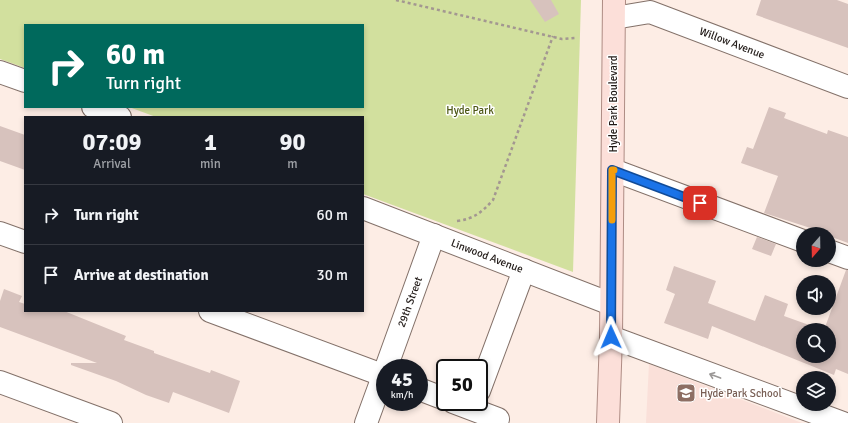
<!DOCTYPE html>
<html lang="en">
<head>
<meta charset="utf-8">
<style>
	:root { --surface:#171b24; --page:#242831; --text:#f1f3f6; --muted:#9ea1a6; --line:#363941 }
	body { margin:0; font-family:Signika,sans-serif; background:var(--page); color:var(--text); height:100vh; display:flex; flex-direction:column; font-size:15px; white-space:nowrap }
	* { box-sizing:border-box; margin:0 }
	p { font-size:13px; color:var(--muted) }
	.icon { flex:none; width:22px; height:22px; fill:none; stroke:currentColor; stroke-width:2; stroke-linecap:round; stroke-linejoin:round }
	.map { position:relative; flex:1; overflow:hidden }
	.drawer { position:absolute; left:24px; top:116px; width:340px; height:196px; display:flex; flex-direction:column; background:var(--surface); border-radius:0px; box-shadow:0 2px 6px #0003 }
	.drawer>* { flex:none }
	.hud { position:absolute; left:24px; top:24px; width:340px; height:84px; border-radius:0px; box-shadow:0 2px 6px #0003; background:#00695c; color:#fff; overflow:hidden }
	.needle { width:26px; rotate:200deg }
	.controls { position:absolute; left:796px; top:227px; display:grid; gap:8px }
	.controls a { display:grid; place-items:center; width:40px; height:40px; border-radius:50%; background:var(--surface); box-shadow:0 2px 6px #0003; font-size:20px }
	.speed { position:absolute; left:376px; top:359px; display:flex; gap:8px; font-size:20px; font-weight:700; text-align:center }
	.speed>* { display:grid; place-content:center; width:52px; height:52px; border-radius:50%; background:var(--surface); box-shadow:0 2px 6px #0003; line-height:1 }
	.speed small { font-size:10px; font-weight:400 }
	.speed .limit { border:2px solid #111; border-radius:6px; background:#fff; color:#111 }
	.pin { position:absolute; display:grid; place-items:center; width:34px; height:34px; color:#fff; margin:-17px; border-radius:8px; box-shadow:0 2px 6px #0006 }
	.me { position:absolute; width:44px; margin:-22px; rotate:359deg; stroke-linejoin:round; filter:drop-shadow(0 0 3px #0008) }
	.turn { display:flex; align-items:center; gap:14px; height:84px; padding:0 16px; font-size:18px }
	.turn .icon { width:52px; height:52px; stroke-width:2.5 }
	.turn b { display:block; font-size:28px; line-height:34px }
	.eta { display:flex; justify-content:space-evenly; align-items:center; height:68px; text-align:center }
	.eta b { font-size:24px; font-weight:700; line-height:28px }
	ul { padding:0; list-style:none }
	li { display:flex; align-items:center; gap:12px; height:60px; padding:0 16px; border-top:1px solid var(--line) }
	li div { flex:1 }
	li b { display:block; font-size:15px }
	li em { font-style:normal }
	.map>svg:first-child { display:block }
	.education { fill:#fae0d9 }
	.green { fill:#d2e09e }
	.building { fill:#d7c2bd }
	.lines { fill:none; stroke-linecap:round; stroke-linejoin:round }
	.minor-casing { stroke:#837169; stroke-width:24 }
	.major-casing { stroke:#ae8c84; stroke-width:24 }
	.path { stroke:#a39791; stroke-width:2.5; stroke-dasharray:3 3; stroke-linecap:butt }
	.minor { stroke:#fff; stroke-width:22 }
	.major { stroke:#fcdfd9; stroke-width:22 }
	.oneway { stroke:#9b9897 }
	.route-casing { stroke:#114b97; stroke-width:10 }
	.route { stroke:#1a73e8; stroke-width:7 }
	.slow { stroke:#f59e0b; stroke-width:7 }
	.labels { text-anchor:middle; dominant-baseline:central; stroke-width:3; stroke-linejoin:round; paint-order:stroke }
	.street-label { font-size:11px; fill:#211a17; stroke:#fff }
	.park-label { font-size:11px; fill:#4d5715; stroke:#fff }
	.education-label { font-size:11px; fill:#785e54; stroke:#fff; text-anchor:start }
</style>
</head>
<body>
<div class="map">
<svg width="848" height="423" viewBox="0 0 848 423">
	<rect width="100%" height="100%" fill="#fdede5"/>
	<polygon class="education" points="649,364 802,423 646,423"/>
	<polygon class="green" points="0,0 581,0 573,272 363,194 363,117 156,117 129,107 363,107 363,25 25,25 25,68 0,59"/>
	<g class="building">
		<polygon points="530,0 551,0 559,14 545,22"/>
		<polygon points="761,0 837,0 848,4 848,48 756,15"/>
		<polygon points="769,107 786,113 784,118 827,134 828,130 848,137 848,243 829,236 829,234 764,213 778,176 741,163 747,147 753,149"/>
		<polygon points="0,126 25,135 25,170 0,161"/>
		<polygon points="757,237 776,244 771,256 752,249"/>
		<polygon points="674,266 716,281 708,303 755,321 765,295 788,304 784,316 823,330 803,330 803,356 829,356 829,330 824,330 846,270 848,270 848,374 836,369 834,375 712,326 708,339 664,323 675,294 666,290"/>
		<polygon points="4,289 22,296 19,302 25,304 25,311 64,311 126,336 124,340 154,351 154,353 210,373 211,370 240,381 229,413 173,392 169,403 146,395 116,381 71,365 71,363 97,363 0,327 0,301"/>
	</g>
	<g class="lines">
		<g class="minor-casing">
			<g id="minor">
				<polyline points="614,18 650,12 848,87"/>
				<polyline points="0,72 25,81"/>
				<polyline points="93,107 120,117"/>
				<polyline points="613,170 803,241"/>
				<polyline points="363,208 611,304"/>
				<polyline points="0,233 25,242"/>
				<polyline points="829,251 848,258"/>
				<polyline points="210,311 385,376"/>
				<polyline points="611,337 843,423"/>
				<polyline points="386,368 434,235"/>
				<polyline points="0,382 111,423"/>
				<polyline points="419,389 445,399"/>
				<polyline points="479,391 524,270"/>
				<polyline points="453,402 498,419 496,423"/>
				<polyline points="366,423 385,371"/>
			</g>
		</g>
		<g class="major-casing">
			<polyline id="major" points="608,423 611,337 614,0"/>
		</g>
		<g class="path">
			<polyline points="396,0 562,39 575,38"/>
			<path d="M457,221C474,219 482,212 493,200L553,36"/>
		</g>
		<use href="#minor" class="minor"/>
		<use href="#major" class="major"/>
	</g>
	<defs><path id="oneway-shaft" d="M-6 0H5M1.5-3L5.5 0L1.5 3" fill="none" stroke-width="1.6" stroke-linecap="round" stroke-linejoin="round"/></defs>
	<use class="oneway" href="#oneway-shaft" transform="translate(715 376) rotate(-160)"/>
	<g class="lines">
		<g class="route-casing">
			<polyline id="route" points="611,337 612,170 700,203"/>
		</g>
		<use href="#route" class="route"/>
		<polyline class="slow" points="612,220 612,170 614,170"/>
	</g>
	<defs>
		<g id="school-square" transform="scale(1)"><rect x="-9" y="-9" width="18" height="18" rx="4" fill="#8d6e63" stroke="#fff"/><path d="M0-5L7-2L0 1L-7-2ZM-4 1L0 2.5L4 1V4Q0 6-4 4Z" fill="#fff"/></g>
	</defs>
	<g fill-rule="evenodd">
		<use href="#school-square" x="686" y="393"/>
	</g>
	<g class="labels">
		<g class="street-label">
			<text transform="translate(732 43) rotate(21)">Willow Avenue</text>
			<text transform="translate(613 104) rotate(-90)">Hyde Park Boulevard</text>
			<text transform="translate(487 256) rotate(21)">Linwood Avenue</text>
			<text transform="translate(410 302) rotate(-70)">29th Street</text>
		</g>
		<g class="park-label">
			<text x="470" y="110">Hyde Park</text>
		</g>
		<g class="education-label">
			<text x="700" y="393">Hyde Park School</text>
		</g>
	</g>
</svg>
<div class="controls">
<a><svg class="needle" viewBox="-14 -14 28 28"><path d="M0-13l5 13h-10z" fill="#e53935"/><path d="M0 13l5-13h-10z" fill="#9ea1a6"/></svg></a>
<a><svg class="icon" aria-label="sound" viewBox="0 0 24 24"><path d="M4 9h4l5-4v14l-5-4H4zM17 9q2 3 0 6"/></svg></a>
<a><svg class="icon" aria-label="search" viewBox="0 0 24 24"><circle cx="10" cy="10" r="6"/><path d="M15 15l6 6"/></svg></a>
<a><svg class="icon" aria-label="layers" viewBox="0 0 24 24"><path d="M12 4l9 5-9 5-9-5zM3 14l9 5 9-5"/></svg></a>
</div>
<div class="speed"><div>45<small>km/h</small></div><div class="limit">50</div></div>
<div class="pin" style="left:700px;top:203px;background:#d93025"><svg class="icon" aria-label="arrive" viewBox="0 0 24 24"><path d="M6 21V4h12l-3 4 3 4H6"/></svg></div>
<svg class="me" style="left:611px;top:337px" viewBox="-20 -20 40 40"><path d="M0-17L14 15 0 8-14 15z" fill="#1a73e8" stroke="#fff" stroke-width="4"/></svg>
<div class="hud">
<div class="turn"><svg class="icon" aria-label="right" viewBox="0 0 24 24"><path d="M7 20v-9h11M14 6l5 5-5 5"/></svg><div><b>60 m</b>Turn right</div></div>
</div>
<section class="drawer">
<div class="eta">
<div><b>07:09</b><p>Arrival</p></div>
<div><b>1</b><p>min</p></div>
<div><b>90</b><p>m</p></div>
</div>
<ul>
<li><svg class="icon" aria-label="right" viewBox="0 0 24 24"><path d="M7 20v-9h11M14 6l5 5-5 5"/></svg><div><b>Turn right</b></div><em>60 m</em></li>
<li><svg class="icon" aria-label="arrive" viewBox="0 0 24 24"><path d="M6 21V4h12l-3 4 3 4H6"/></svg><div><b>Arrive at destination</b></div><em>30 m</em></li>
</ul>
</section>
</div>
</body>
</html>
